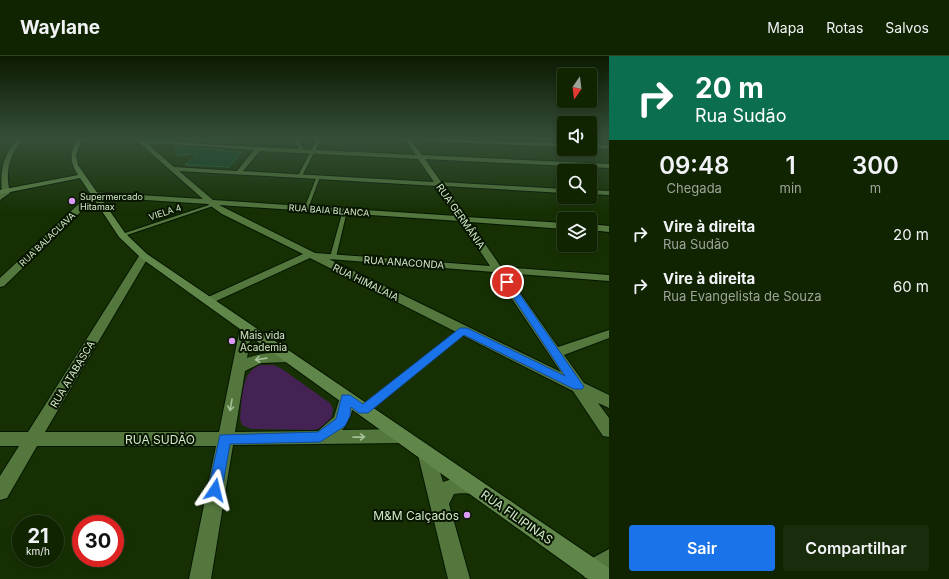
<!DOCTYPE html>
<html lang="pt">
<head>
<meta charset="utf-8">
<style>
	:root { --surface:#102402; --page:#192c0c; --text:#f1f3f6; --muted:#9ca499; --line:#304124; --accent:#1a73e8 }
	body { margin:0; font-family:Inter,sans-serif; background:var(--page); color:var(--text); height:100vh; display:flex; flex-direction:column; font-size:15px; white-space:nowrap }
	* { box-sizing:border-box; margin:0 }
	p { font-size:13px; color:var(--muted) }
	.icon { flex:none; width:22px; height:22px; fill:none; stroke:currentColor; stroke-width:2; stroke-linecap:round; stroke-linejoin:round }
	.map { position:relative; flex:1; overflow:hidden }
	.side { display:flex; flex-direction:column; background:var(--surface); width:340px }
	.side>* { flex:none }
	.top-card { background:#0b6e4f; color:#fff; overflow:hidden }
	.needle { width:26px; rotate:194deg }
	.buttons { position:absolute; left:557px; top:12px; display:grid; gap:8px }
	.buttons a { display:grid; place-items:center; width:40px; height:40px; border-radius:4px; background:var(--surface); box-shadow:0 2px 6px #0003,0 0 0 1px var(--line); font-size:20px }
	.speed { position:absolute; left:12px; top:459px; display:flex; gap:8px; font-size:20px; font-weight:700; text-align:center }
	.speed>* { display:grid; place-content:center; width:52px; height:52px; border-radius:50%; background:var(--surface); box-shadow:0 2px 6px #0003,0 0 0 1px var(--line); line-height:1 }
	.speed small { font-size:10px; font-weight:400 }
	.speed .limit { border:6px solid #d22; background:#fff; color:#111 }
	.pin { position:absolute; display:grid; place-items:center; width:34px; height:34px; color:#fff; margin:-17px; border:2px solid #fff; border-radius:50%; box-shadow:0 1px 4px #0007 }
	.me { position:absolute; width:44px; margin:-22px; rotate:10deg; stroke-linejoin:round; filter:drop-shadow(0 0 3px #0008) }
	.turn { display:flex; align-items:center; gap:14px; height:84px; padding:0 20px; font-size:18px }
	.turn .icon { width:52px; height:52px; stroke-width:2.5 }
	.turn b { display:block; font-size:28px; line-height:34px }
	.eta { display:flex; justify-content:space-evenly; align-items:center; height:68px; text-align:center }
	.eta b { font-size:24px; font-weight:600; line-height:28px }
	.cta { display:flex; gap:8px; margin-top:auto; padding:8px 20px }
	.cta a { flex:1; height:46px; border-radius:4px; background:var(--accent); color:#fff; font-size:16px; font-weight:600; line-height:46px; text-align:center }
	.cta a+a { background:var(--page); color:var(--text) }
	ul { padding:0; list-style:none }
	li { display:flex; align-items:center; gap:12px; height:52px; padding:0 20px }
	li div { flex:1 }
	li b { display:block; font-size:15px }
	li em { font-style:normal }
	header { display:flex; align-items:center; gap:24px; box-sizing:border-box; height:56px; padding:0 20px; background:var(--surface); border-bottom:1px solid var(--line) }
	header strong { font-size:19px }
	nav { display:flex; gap:22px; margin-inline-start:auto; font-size:14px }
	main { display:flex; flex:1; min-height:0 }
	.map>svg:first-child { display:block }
	.green { fill:#452254 }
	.building { fill:#0e4527; stroke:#236841 }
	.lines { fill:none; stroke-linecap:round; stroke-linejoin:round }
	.lane-casing { stroke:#051600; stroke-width:2 }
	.street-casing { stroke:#051600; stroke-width:2 }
	.secondary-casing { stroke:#051600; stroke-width:2 }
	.lane { fill:#53773d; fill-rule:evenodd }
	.street { fill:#53773d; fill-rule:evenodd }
	.secondary { fill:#608749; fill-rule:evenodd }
	.oneway { stroke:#a7c199 }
	.route { fill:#1a73e8; stroke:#114b97 }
	.poi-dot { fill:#da9af6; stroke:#071501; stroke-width:1.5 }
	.labels { text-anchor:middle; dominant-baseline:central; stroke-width:4; stroke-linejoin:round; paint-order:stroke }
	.far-poi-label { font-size:9px; fill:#d4e9ca; stroke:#071501; text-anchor:start }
	.far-street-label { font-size:9px; fill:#d4e9ca; stroke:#071501 }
	.street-label { font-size:10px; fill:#d4e9ca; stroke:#071501 }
	.poi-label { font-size:10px; fill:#d4e9ca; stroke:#071501; text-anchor:start }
	.near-street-label { font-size:12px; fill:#d4e9ca; stroke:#071501 }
	.near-poi-label { font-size:12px; fill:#d4e9ca; stroke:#071501; text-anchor:end }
</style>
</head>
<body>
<header>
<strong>Waylane</strong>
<nav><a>Mapa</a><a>Rotas</a><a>Salvos</a></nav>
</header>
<main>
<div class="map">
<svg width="609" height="523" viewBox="0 0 609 523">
	<rect width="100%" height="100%" fill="#163003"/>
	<path class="green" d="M261,309H274L282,313L330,347L333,353L331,365L318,373L312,374L251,373L242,369L240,363C242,346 240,314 261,309Z"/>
	<g class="building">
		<polygon points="176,83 237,83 231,88 200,86"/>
		<polygon points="176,90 224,94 222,95 242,96 229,111 185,109 198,97 176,100"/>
	</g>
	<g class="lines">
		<g class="lane-casing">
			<g id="lane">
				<polygon points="299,83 302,83 298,87 303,91 299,96 297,95 299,91 294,87"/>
				<polygon points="317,83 321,83 302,120 299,121 298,120"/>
				<polygon points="317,120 320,121 308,153 304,154 304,153"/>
				<polygon points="212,148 216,149 124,180 122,181 119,179"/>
				<polygon points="343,154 347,155 336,201 333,203 330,201"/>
				<polygon points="461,272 467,272 468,274 366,356 363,357 360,356 359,354 360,352"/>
			</g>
		</g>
		<g class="street-casing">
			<g id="street">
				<path d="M17,83H23C9,101 5,114 10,137L0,144V138L2,136C0,114 3,100 17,83Z"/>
				<path d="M135,83H141L144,85L165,84L200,88L416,99L405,83H410L422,99L609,108V112L425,103L441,126L564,133V137L444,130L466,161L564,167V173L470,166L501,211L609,219V225L506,217L558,291L609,274V282L564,299L584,327L609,339V352L598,347L609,362V381L603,380L573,335L310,202L214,246H206L204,244L206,242L303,198L222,158L208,148L100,141L91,146L4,230L0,231V222L85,142L92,140L90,138L91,136L203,143ZM148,88H165L254,94L237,115L174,111ZM260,95L418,103L434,126L243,115ZM179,115L437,130L457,160L213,144ZM219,149L460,165L490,210L315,197ZM329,203L494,216L561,316Z"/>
				<polygon points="418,83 564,87 564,91 421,85"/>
				<polygon points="590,88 609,89 609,93 590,92"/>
				<polygon points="590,134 609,135 609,139 590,138"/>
				<polygon points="590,168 609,170 609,176 590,174"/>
				<path d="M144,197L149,200L45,376H219L240,272L246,268L252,272L247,302C261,297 278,295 293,299L295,302L293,305L288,306L261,307L245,315L235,376L318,375L334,361L341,338L346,337L351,338C357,349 349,366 342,374L401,373L407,375L409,380L407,385L401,387L233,389L211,523H189L216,390H37L7,442L0,444V420L19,390H0V376H28L139,200Z"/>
				<path d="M427,392L433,394L443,426L461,420L477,424L480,430L477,436C469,439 463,436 454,438L449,448L470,523H448L418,399L421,394Z"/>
				<polygon points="609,493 609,516 597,523 585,522 582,514 585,506"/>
			</g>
		</g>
		<g class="secondary-casing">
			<path id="secondary" d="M77,83H82L76,99L78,109L125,177L147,198L609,512V523H588L141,202L119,181L80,122L0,138V134L78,119C69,105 70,97 77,83Z"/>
		</g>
		<use href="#lane" class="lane"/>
		<use href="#street" class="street"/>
		<use href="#secondary" class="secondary"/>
	</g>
	<defs><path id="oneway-shaft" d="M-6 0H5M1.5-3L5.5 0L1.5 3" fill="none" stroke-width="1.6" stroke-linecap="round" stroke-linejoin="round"/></defs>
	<g class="oneway">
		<use href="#oneway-shaft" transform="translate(261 303) rotate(172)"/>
		<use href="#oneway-shaft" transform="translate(231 349) rotate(100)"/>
		<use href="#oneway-shaft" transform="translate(359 381) rotate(-1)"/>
	</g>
	<linearGradient id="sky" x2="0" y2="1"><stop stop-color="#0c1a02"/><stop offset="0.53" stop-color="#364e39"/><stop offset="1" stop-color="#364e39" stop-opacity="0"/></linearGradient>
	<rect width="609" height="156" fill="url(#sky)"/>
	<polygon class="route" points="507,223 510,224 582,328 584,331 582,333 574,333 464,279 368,357 359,357 351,351 350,360 345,370 320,386 230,388 222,434 220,439 215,440 210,439 208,434 220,379 318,376 336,363 342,339 350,339 363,348 460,272 467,272 565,320 503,226"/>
	<g class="poi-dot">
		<circle cx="72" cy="145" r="4"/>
		<circle cx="232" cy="285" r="4"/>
		<circle cx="467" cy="459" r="4"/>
	</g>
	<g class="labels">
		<g class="far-poi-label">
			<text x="80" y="140">Supermercado<tspan x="80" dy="10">Hitamax</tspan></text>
		</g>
		<g class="far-street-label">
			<text transform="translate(329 154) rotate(4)">RUA BAIA BLANCA</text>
			<text transform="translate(165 156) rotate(-18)">VIELA 4</text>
			<text transform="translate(47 183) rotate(-44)">RUA BALACLAVA</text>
		</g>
		<g class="street-label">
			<text transform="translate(461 160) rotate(55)">RUA GERMÂNIA</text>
			<text transform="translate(404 206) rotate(4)">RUA ANACONDA</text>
			<text transform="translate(366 226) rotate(26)">RUA HIMALAIA</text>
			<text transform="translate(72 318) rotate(-59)">RUA ATABASCA</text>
		</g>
		<g class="poi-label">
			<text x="240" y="279">Mais vida<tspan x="240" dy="12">Academia</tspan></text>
		</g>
		<g class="near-street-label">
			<text x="160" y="383">RUA SUDÃO</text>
			<text transform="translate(517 461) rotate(35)">RUA FILIPINAS</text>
		</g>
		<g class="near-poi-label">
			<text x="459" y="459">M&amp;M Calçados</text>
		</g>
	</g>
</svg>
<div class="buttons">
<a><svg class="needle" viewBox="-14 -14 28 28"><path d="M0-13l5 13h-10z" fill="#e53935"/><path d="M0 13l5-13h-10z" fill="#9ca499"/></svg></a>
<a><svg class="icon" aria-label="sound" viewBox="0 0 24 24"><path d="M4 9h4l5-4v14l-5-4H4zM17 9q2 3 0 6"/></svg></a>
<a><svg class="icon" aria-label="search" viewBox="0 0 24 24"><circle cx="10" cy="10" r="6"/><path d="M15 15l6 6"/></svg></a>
<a><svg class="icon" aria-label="layers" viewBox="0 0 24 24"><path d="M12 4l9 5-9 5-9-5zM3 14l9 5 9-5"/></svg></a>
</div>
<div class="speed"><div>21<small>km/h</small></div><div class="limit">30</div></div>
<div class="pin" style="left:507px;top:226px;background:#d93025"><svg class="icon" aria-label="arrive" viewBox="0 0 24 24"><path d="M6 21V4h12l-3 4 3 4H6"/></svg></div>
<svg class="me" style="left:215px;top:434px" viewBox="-20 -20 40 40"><path d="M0-17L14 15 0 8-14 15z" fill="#1a73e8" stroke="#fff" stroke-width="4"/></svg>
</div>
<section class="side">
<div class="top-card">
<div class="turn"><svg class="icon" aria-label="right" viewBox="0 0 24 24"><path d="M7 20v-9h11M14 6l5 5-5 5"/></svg><div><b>20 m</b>Rua Sudão</div></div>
</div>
<div class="eta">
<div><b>09:48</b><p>Chegada</p></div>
<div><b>1</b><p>min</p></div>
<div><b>300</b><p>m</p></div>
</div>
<ul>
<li><svg class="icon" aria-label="right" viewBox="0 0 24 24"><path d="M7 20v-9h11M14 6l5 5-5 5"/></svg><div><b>Vire à direita</b><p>Rua Sudão</p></div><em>20 m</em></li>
<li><svg class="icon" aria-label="right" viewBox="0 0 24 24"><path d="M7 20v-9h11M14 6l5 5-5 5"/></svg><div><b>Vire à direita</b><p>Rua Evangelista de Souza</p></div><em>60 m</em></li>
</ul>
<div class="cta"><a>Sair</a><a>Compartilhar</a></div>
</section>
</main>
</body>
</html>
